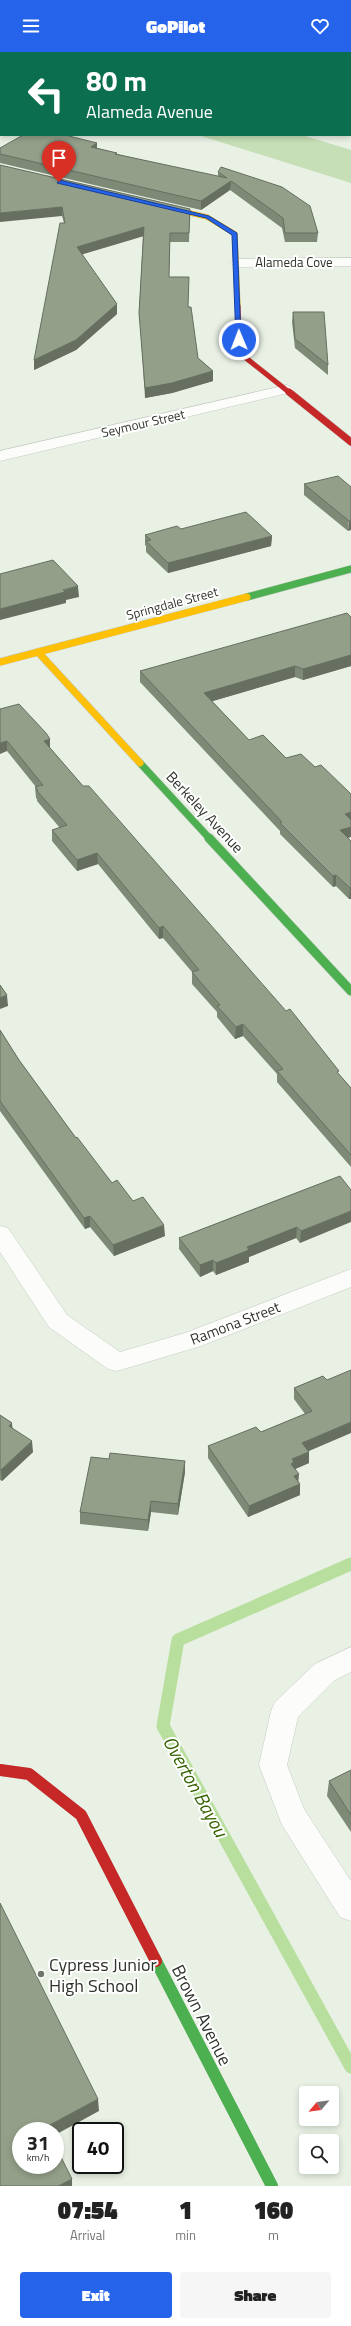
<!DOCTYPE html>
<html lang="en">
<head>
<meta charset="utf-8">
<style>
	:root { --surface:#fff; --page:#f6f6f6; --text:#222; --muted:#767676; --accent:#2563eb }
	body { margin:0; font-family:"Titillium Web",sans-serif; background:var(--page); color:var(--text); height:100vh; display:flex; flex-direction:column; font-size:15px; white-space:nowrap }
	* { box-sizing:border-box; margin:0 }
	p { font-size:13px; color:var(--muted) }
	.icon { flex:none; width:22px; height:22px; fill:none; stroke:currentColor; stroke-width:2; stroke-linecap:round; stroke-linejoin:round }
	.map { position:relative; height:2134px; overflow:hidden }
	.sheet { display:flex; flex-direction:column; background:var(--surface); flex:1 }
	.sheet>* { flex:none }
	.hud { position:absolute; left:0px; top:0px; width:351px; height:84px; box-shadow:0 2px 6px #0003; background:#0b6e4f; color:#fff; overflow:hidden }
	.needle { width:26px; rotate:241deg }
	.controls { position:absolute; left:299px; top:2034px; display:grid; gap:8px }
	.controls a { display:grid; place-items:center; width:40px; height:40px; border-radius:4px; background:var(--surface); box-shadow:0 2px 6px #0003; font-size:20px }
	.speed { position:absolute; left:12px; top:2070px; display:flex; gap:8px; font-size:20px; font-weight:700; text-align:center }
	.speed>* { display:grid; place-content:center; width:52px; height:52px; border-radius:50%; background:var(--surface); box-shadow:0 2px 6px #0003; line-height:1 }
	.speed small { font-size:10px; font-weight:400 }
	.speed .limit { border:2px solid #111; border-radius:6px; background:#fff; color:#111 }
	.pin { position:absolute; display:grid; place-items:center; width:34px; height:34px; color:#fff; margin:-41px -17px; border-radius:50% 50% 50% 0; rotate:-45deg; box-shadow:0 0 4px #0007 }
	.pin .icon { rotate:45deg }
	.me { position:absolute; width:44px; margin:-22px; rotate:359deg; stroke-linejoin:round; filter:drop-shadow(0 0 3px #0008) }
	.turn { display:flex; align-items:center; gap:14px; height:84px; padding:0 20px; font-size:18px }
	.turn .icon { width:52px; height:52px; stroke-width:2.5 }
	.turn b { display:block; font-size:28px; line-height:34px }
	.eta { display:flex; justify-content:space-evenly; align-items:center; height:68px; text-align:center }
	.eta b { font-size:24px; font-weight:800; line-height:28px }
	.primary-button { display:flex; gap:8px; margin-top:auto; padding:8px 20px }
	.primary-button a { flex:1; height:46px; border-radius:4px; background:var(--accent); color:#fff; font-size:16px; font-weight:800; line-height:46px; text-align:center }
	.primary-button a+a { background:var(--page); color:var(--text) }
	header { display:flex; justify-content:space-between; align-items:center; height:52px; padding:0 20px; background:var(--accent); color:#fff; font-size:18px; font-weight:800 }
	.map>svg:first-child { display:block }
	.green { fill:#c6dfb6 }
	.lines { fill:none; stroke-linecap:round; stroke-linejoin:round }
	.stream { stroke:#b8df9d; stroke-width:13 }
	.street-casing { stroke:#c5cbc1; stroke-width:1 }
	.fast-far2-casing { stroke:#c5cbc1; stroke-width:8 }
	.fast-far1-casing { stroke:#c5cbc1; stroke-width:10 }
	.fast-casing { stroke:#c5cbc1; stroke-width:12 }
	.slow-far1-casing { stroke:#c5cbc1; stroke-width:5.5 }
	.slow-casing { stroke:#c5cbc1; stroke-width:8 }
	.jam-far2-casing { stroke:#c5cbc1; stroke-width:5.5 }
	.jam-far1-casing { stroke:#c5cbc1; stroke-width:8 }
	.jam-casing { stroke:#c5cbc1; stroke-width:12 }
	.street { fill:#fcfdfb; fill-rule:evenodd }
	.fast-far2 { stroke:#4caf50; stroke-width:7 }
	.fast-far1 { stroke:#4caf50; stroke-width:9 }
	.fast { stroke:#4caf50; stroke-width:12 }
	.slow-far1 { stroke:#ffc107; stroke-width:5 }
	.slow { stroke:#ffc107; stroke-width:7 }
	.jam-far2 { stroke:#c62828; stroke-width:5 }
	.jam-far1 { stroke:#c62828; stroke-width:7 }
	.jam { stroke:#c62828; stroke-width:12 }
	.wall { fill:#7e8976 }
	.shaded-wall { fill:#676f60 }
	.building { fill:#939f89; stroke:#676f60 }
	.route { fill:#2563eb; stroke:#184099 }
	.poi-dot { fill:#70766c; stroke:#fff; stroke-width:1.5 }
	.labels { text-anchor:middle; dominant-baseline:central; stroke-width:4; stroke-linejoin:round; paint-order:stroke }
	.far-street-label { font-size:13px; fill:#2f342b; stroke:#fff }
	.street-label { font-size:15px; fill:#2f342b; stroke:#fff }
	.near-poi-label { font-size:18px; fill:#2f342b; stroke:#fff; text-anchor:start }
	.near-street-label { font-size:18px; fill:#2f342b; stroke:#fff }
	.near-water-label { font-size:19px; font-style:italic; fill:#356200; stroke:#fff }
</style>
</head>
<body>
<header><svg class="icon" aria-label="menu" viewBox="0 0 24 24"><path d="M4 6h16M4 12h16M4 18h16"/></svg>GoPilot<svg class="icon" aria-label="heart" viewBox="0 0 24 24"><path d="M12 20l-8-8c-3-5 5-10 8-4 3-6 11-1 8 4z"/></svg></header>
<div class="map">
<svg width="351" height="2134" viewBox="0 0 351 2134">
	<rect width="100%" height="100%" fill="#e9f1e5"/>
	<polygon class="green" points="198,83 302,83 351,98 351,131"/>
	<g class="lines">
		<polyline class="stream" points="351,1512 178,1588 163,1674 351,2015"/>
		<g class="street-casing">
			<g id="street">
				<polygon points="222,0 236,0 237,1 223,1"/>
				<rect x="350" y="32" width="1" height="7"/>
				<polygon points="351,206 351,214 237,215 230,211 237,207"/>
				<polygon points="287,333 294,337 292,340 0,409 0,399"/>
				<polygon points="0,1174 8,1176 67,1263 120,1300 185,1281 351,1217 351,1235 201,1294 117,1319 108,1317 49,1275 0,1200"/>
				<polygon points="351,1595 351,1620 335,1628 298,1665 287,1713 304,1757 351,1829 351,1869 340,1865 282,1773 259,1713 271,1659 275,1650 315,1612"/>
			</g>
		</g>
		<g class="fast-far2-casing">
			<g id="fast-far2">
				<polyline points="247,545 351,517"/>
				<polyline points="140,711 210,787"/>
			</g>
		</g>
		<g class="fast-far1-casing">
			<polyline id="fast-far1" points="209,786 351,939"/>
		</g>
		<g class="fast-casing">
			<polyline id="fast" points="156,1909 272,2134"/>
		</g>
		<g class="slow-far1-casing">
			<polyline id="slow-far1" points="161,154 207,165 235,182 238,254"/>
		</g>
		<g class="slow-casing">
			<g id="slow">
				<polyline points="38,600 140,711"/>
				<polyline points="0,610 247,545"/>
			</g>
		</g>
		<g class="jam-far2-casing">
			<polyline id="jam-far2" points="238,254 239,288 246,306 290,341"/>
		</g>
		<g class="jam-far1-casing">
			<polyline id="jam-far1" points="289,340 351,390"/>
		</g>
		<g class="jam-casing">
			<polyline id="jam" points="0,1718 29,1722 81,1763 156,1909"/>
		</g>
		<use href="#street" class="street"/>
		<use href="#fast-far2" class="fast-far2"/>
		<use href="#fast-far1" class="fast-far1"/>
		<use href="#fast" class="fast"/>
		<use href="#slow-far1" class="slow-far1"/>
		<use href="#slow" class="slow"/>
		<use href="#jam-far2" class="jam-far2"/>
		<use href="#jam-far1" class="jam-far1"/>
		<use href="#jam" class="jam"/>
	</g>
	<g class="wall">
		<polygon points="97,0 159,0 153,1 99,1"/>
		<polygon points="300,0 351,0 351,30 350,29 350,1 302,1"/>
		<polygon points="97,91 97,96 117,101 117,102 218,125 218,120 318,181 317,190 285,190 282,176 230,138 201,158 0,111 0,96"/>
		<polygon points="0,113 190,157 189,190 170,190 169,225 189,255 198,306 213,319 213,329 172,341 145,346 140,271 139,261 143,184 82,202 117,262 76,298 34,318 64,171 62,164"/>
		<polygon points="293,260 328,313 328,323 295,296 292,270"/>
		<polygon points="304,432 351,435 348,479 304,443"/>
		<polygon points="181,477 272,484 271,494 168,521 146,500 146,494 145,493 145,483"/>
		<polygon points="351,565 351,614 303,628 295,625 212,649 249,688 351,789 351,847 349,847 336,834 333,835 280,782 280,779 140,630 140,619"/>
		<polygon points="0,657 50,696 83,734 351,1036 351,1115 277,1030 277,1022 243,984 235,987 217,965 217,960 192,932 192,920 163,886 159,887 98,812 77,819 52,789 52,778 60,776 37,749 37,747 36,746 35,735 36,735 7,699"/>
		<polygon points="0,978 19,1008 76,1086 112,1131 133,1149 165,1184 114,1204 90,1175 85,1177 0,1059"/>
		<polygon points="340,1124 300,1191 296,1186 249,1205 249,1210 216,1223 213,1219 200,1225 179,1197 179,1186"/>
		<polygon points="323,1324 309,1399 309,1411 295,1417 298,1429 300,1432 300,1443 248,1465 208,1406 208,1394 261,1380 305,1362 294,1347 294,1336"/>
		<polygon points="0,1363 12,1371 12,1376 33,1400 2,1429 0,1428"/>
		<polygon points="185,1420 178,1463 151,1460 148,1479 80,1472 80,1460"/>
		<polygon points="351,1718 351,1780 327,1744 329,1729"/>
	</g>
	<g class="shaded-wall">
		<polygon points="117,0 159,0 153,1 117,1"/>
		<polygon points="351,3 351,12 350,12 350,4"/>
		<polygon points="97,91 97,100 91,95"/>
		<polygon points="231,129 230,138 201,158 201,149"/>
		<polygon points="62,155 62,164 0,170 0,161"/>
		<polygon points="144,175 144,184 77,204 77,195"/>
		<polygon points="117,252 117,262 76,298 34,318 34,308"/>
		<polygon points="213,319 213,329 172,341 145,346 145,336"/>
		<polygon points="351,468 351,478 348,479 349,469"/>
		<polygon points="272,484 271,494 168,521 168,511"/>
		<polygon points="78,534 79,545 66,548 66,551 0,568 0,557"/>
		<polygon points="351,603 351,614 303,628 303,617"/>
		<polygon points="295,614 295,625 203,652 204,641"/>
		<polygon points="50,687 50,698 44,689"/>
		<polygon points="7,689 7,699 0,702 0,691"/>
		<polygon points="351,760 351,771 345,762"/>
		<polygon points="351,775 351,785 339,789 340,778"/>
		<polygon points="97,801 98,812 77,819 77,808"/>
		<polygon points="336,823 336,834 333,835 333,824"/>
		<polygon points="350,836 351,836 351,847 349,847"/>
		<polygon points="163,874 163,886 159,887 159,876"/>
		<polygon points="7,943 8,954 0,957 0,946"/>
		<polygon points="243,972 243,984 235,987 236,975"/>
		<polygon points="351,1159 351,1170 300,1191 301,1179"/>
		<polygon points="90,1164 90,1175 85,1177 84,1166"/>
		<polygon points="164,1173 165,1184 114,1204 113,1193"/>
		<polygon points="297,1175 296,1186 249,1205 249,1210 216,1223 216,1211 247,1195"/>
		<polygon points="213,1208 213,1219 200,1225 200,1213"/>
		<polygon points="351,1370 351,1381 302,1402 302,1391"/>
		<polygon points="12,1371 13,1382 9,1374"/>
		<polygon points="32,1389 33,1400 2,1429 1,1418"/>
		<polygon points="309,1400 309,1411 293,1418 291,1412 292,1407"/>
		<polygon points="185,1409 185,1420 178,1463 178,1452"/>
		<polygon points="299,1422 298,1433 300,1432 300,1443 248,1465 249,1454 294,1424"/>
		<polygon points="151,1449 151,1460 148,1479 148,1468"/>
		<polygon points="98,2047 99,2059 55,2083 55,2079 47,2079 46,2075"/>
		<polygon points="72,2127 72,2134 58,2134"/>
	</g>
	<g class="building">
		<polygon points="314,0 351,0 351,3 350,4 350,1 316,1"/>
		<polygon points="351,11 351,21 350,21 350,12"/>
		<polygon points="23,83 65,83 97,91 91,95 117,101 115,102 227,126 218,120 221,115 282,135 310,154 318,181 285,181 283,166 231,129 201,149 0,102 0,96"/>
		<polygon points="0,113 190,157 189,181 170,181 169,225 189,225 188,255 191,255 198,306 213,319 172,331 145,336 139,261 144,175 77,195 117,252 76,288 34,308 60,171 65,171 62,155 0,161"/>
		<polygon points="293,260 324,260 328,313 295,287"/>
		<polygon points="338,424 351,435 351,468 349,469 304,432"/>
		<polygon points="246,460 272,484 168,511 146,489 151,488 145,483 177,474 181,477"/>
		<polygon points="53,508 78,534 63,538 65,540 0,557 0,522"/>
		<polygon points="347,561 351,565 351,603 303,617 295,614 204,641 249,688 263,683 286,706 301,702 315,715 321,713 351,742 351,760 345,762 351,768 351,775 340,778 351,789 351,836 350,836 336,823 333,824 280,771 282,770 140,619"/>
		<polygon points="19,652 46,681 50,687 44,689 83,734 89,734 286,959 290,957 339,1019 337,1020 351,1036 351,1103 277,1019 283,1017 243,972 236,975 217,954 220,953 192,920 199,918 163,874 159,876 97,801 77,808 52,778 67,773 37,739 38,738 35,735 43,733 7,689 0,691 0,657"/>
		<polygon points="0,933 7,943 0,946"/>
		<polygon points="0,978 19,1008 76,1086 77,1085 112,1131 117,1128 133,1149 143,1145 164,1173 113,1193 90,1164 84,1166 0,1049"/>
		<polygon points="340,1124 351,1138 351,1159 301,1179 297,1175 247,1195 249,1198 216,1211 213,1208 200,1213 179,1186"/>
		<polygon points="351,1318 351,1370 302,1391 309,1400 292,1407 294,1410 291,1412 299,1422 294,1424 300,1432 249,1454 208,1394 256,1375 261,1380 312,1359 294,1336 323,1324 327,1328"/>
		<polygon points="0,1363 12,1371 9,1374 32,1389 1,1418 0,1417"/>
		<polygon points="110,1401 185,1409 178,1452 151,1449 148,1468 80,1460 91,1405 109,1407"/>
		<polygon points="351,1718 351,1763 329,1729"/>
		<polygon points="0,1851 98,2047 46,2075 48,2079 21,2079 21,2113 55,2113 55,2093 72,2127 58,2134 0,2134"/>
	</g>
	<polygon class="route" points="59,128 209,164 237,181 241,289 236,288 232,183 206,166 57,131"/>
	<circle class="poi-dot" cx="41" cy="1922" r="4"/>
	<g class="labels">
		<g class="far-street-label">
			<text x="294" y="210">Alameda Cove</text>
			<text transform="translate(143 371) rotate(-13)">Seymour Street</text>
			<text transform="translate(172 551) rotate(-15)">Springdale Street</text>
		</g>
		<g class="street-label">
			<text transform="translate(205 760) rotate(47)">Berkeley Avenue</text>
			<text transform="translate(235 1271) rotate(-21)">Ramona Street</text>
		</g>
		<g class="near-poi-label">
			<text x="49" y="1912">Cypress Junior<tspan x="49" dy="21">High School</tspan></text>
		</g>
		<g class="near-street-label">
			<text transform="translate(202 1963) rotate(63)">Brown Avenue</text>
		</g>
		<g class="near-water-label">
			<text transform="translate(196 1734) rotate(61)">Overton Bayou</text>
		</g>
	</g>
</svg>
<div class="controls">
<a><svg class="needle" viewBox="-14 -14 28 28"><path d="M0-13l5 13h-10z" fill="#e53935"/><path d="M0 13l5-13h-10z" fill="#767676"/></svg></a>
<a><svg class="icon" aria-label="search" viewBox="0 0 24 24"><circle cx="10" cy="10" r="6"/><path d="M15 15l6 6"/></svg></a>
</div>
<div class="speed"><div>31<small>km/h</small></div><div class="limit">40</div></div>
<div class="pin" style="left:59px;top:130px;background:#d93025"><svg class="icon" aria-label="arrive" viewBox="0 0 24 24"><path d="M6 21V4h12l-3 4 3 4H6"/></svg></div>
<svg class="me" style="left:239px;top:288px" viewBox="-20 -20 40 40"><circle r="17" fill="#2563eb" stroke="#fff" stroke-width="3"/><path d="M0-11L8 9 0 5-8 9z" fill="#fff"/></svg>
<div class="hud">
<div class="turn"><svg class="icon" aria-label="left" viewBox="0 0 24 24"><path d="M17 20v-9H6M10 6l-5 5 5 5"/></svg><div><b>80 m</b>Alameda Avenue</div></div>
</div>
</div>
<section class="sheet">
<div class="eta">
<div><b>07:54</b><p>Arrival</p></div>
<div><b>1</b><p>min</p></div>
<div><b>160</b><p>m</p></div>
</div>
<div class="primary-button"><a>Exit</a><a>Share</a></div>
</section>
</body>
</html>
